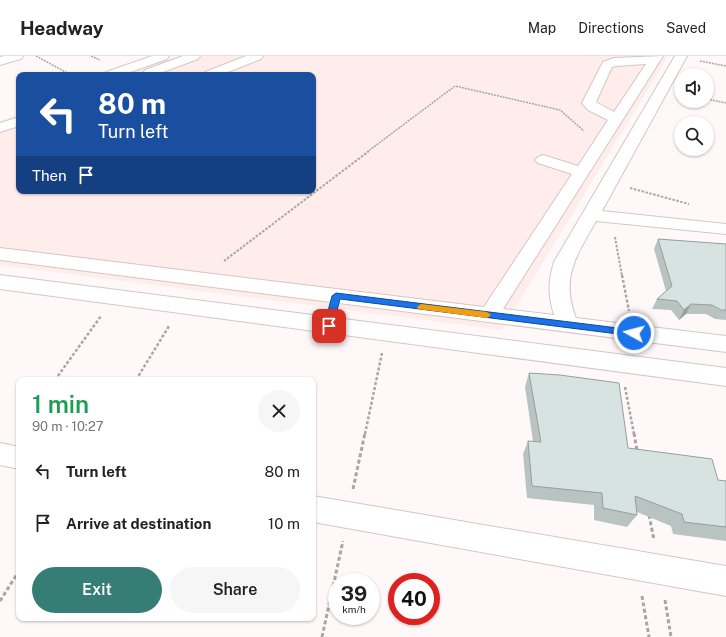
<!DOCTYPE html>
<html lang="en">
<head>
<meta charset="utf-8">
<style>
	:root { --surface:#fff; --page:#f6f6f6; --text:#222; --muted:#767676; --line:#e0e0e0; --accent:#367d76 }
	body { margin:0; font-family:"Public Sans",sans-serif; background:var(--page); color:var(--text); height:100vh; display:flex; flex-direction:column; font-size:15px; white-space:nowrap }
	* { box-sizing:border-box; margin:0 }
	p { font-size:13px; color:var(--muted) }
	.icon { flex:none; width:22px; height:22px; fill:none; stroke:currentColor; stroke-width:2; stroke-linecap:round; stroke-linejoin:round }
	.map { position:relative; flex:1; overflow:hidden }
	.details { position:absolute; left:16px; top:321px; width:300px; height:244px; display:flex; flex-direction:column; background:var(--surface); border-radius:8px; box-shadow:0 1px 3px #0004 }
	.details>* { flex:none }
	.guide { position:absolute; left:16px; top:16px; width:300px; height:122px; border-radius:8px; box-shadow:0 1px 3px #0004; background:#1a4fa0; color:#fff; overflow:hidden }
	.fabs { position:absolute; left:674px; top:12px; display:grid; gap:8px }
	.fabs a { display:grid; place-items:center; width:40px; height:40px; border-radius:50%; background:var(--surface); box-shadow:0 1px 3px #0004; font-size:20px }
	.speed { position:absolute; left:328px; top:517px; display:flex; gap:8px; font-size:20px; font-weight:700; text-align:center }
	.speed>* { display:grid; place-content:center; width:52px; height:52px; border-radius:50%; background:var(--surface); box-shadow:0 1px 3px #0004; line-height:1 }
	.speed small { font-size:10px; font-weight:400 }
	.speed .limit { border:6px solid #d22; background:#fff; color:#111 }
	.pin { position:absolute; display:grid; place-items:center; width:34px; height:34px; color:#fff; margin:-17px; border-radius:8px; box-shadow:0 2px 6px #0006 }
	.me { position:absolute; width:44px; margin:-22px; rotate:277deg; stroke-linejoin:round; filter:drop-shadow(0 0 3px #0008) }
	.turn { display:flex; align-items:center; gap:14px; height:84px; padding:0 16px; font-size:18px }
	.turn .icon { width:52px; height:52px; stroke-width:2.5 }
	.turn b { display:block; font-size:28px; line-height:34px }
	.then { display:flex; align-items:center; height:38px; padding:0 16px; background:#0003; gap:8px; font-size:15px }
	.round { display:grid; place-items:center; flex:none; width:42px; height:42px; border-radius:21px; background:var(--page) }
	.head { display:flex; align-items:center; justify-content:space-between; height:68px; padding:0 16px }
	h1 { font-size:24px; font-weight:600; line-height:30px; color:#1e9e55 }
	.button { display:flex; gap:8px; margin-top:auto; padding:8px 16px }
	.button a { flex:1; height:46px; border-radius:24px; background:var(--accent); color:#fff; font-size:16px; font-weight:600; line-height:46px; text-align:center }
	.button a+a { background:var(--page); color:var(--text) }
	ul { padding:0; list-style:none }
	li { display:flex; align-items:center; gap:12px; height:52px; padding:0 16px }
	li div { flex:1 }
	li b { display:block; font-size:15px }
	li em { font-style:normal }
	header { display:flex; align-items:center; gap:24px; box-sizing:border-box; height:56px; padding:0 20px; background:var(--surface); border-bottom:1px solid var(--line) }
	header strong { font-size:19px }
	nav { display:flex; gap:22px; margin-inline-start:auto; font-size:14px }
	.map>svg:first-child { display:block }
	.built { fill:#feedea }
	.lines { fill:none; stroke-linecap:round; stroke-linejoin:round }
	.minor-casing { stroke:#d3c7c5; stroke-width:2 }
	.path-far3 { stroke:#aaa6a5; stroke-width:1.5; stroke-dasharray:2 1; stroke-linecap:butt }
	.path-far2 { stroke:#aaa6a5; stroke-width:2; stroke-dasharray:2.5 1.5; stroke-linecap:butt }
	.path-far1 { stroke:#aaa6a5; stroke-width:2.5; stroke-dasharray:3 2; stroke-linecap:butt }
	.path { stroke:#aaa6a5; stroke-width:3; stroke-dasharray:4 2.5; stroke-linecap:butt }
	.minor { fill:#fff; fill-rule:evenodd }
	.wall { fill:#b8c3c2 }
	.shaded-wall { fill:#969f9e }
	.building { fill:#d6e3e1; stroke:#969f9e }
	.route { fill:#1a73e8; stroke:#114b97 }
	.slow { fill:#f59e0b }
</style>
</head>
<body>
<header>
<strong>Headway</strong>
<nav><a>Map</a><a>Directions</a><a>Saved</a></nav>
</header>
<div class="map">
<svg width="726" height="581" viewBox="0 0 726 581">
	<rect width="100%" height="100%" fill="#fef9f8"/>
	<polygon class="built" points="178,0 668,0 502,274 0,209 0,65 19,58 19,135 313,135 313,19 126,19"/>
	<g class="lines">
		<g class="minor-casing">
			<g id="minor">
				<polygon points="4,0 23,0 21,3 0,9 0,1"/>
				<polygon points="152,0 169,0 167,3 122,19 104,19 106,16"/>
				<polygon points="183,0 200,0 198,3 155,19 144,19 143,17 145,14"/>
				<polygon points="246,0 263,0 261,3 220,19 203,19 205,16"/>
				<path d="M663,0L503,253L554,259C548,240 548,225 554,206L675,0H687L602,155L726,168V178L596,165C577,199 560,221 576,262L726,280V296L0,204V192L484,251L572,118L538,107L535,104L538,101L543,99L578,110L608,64L588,54L582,47L603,6L614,2ZM646,8L614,56L596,46L612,11L616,10Z"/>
				<polygon points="19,61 19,70 0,76 0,67"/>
				<polygon points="0,219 726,312 726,330 0,233"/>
				<polygon points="0,387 19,391 19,413 0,409"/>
				<polygon points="313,440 726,510 726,540 313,466"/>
			</g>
		</g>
		<g class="path-far3">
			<polyline points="36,0 71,19"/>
			<polyline points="91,0 100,4"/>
			<polyline points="700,5 726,10"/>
			<polyline points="707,43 726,47"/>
			<polyline points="367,96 455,30 560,54 584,75"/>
		</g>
		<g class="path-far2">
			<polyline points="630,132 689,148"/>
			<polyline points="615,181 622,220"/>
			<polyline points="224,205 369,95"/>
		</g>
		<g class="path-far1">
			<polyline points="622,219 629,255"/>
			<polyline points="55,324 101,260"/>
			<polyline points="136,324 169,270"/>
			<polyline points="625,331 634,378"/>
			<polyline points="365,378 382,297"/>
		</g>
		<g class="path">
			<polyline points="634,377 637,395"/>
			<polyline points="353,433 365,377"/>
			<polyline points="649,459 654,484"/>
			<polyline points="642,540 649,581"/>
			<polyline points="665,544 671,581"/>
			<polyline points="0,545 19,515"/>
			<polyline points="322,581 343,485"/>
		</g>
		<use href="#minor" class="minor"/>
	</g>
	<g class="wall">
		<polygon points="658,183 726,188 726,264 715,263 706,258 686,258 679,264 671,254 652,253 657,243 666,235 654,193"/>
		<polygon points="529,317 628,392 718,424 726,425 726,485 673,478 671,470 637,456 637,459 627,471 594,464 594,449 527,442 523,398 528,385 533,385 525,331"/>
	</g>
	<polygon class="shaded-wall" points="691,248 686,258 679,264 684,254"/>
	<g class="building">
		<polygon points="658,183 726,188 726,254 721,254 712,249 691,248 684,254 677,245 657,243 672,230"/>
		<polygon points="529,317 560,319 619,327 628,392 712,403 718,424 726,425 726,471 684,466 682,458 635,440 637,459 603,452 602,437 532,430 528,385 541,386"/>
	</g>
	<polygon class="route" points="336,237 634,274 638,277 634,280 340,243 333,270 329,273 324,270 332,240"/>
	<polygon class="slow" points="421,248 487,256 491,259 487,262 418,253 417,251"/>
</svg>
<div class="fabs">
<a><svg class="icon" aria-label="sound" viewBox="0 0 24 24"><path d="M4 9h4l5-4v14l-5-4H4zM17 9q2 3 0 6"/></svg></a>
<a><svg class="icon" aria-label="search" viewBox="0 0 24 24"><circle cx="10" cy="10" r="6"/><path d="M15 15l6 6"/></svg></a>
</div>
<div class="speed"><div>39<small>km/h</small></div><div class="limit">40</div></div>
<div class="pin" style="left:329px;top:270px;background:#d93025"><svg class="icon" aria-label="arrive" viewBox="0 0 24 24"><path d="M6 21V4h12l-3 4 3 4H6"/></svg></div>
<svg class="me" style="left:634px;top:277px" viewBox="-20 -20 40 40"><circle r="17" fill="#1a73e8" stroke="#fff" stroke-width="3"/><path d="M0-11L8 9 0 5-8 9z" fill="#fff"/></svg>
<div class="guide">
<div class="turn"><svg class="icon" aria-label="left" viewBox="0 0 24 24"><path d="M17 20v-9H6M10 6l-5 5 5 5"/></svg><div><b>80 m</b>Turn left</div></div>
<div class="then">Then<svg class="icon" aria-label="arrive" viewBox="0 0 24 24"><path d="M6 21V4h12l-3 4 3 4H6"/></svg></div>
</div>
<section class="details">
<div class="head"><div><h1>1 min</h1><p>90 m · 10:27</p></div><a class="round"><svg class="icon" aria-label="close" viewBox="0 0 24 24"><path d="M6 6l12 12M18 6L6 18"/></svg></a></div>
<ul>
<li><svg class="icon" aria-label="left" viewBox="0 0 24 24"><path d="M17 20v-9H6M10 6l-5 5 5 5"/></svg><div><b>Turn left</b></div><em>80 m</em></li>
<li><svg class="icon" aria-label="arrive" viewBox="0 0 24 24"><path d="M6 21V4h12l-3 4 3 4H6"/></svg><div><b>Arrive at destination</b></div><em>10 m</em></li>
</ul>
<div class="button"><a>Exit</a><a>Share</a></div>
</section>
</div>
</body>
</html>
